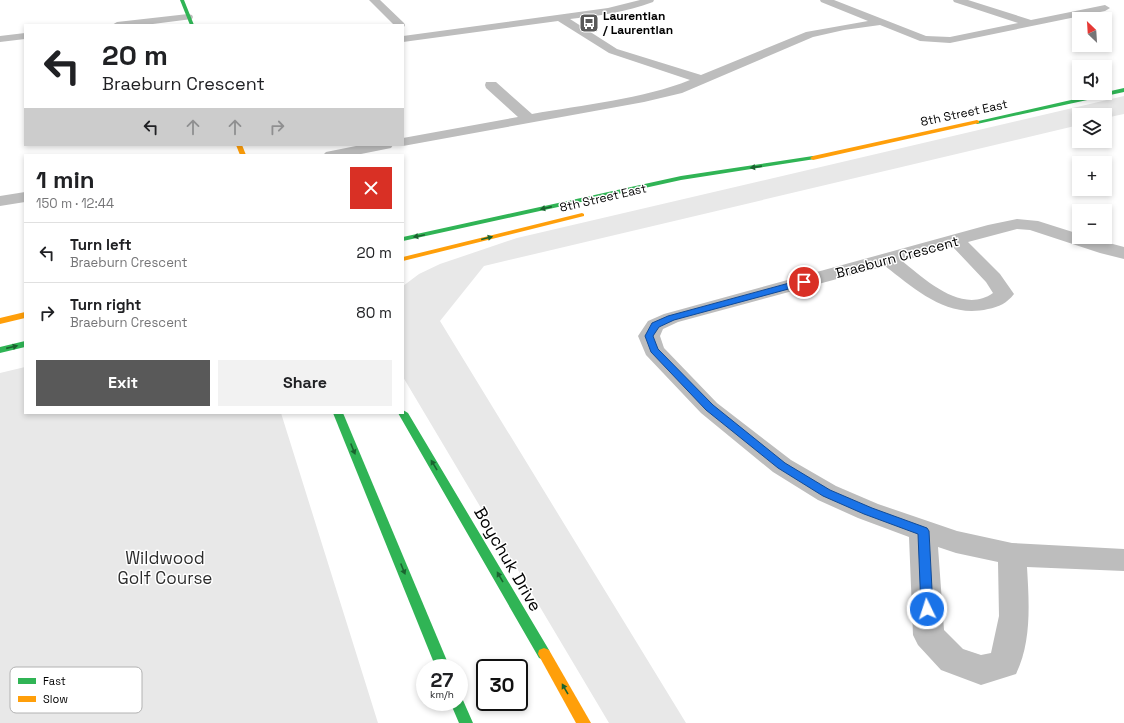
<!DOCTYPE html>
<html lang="en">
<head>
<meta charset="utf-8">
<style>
	:root { --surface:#fff; --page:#f2f2f2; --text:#202124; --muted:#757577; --line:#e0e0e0; --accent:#595959 }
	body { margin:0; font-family:"Space Grotesk",sans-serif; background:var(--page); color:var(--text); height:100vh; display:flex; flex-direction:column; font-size:15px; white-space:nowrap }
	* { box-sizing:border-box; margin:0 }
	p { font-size:13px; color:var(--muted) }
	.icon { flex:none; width:22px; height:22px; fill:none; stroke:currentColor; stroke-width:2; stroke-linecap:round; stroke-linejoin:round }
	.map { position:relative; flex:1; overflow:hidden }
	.panel { position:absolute; left:24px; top:154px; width:380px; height:260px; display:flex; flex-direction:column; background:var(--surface); border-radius:0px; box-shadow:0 2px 6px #0003 }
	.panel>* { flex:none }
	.top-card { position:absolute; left:24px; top:24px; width:380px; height:122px; border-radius:0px; box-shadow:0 2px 6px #0003; background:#fff; color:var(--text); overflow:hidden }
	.needle { width:26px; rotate:335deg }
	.tools { position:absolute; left:1072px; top:12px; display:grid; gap:8px }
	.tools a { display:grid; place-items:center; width:40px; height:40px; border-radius:0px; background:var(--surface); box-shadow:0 2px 6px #0003; font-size:20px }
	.speed { position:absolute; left:416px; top:659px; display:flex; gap:8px; font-size:20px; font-weight:700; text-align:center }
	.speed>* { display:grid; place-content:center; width:52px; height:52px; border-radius:50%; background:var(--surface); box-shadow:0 2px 6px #0003; line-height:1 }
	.speed small { font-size:10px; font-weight:400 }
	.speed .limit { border:2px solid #111; border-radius:6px; background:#fff; color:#111 }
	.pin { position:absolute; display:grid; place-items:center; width:34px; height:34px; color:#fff; margin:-17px; border:2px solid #fff; border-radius:50%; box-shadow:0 1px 4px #0007 }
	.me { position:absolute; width:44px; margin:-22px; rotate:356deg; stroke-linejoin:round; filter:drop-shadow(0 0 3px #0008) }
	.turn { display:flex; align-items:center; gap:14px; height:84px; padding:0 12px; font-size:18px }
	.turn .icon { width:52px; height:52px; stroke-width:2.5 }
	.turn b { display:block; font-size:28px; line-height:34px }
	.lanes { display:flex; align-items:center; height:38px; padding:0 12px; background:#0003; justify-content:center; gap:20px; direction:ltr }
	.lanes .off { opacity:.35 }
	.round { display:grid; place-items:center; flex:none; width:42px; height:42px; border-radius:0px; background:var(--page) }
	.overview { display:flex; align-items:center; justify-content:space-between; height:68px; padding:0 12px }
	h1 { font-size:24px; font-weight:800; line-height:30px }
	.primary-button { display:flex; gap:8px; margin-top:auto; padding:8px 12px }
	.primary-button a { flex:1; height:46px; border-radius:0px; background:var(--accent); color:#fff; font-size:16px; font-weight:800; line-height:46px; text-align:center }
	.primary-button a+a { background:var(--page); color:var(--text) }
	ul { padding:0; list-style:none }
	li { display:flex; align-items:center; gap:12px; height:60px; padding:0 12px; border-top:1px solid var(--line) }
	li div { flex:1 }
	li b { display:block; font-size:15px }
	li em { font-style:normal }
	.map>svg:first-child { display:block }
	.green { fill:#e8e8e8 }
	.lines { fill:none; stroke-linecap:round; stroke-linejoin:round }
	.street { fill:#bdbdbd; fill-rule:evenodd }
	.fast { fill:#30b455; fill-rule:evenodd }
	.slow { fill:#ff9f0a; fill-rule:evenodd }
	.oneway { fill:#1a632f }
	.route { fill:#1a73e8; stroke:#114b97 }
	.labels { text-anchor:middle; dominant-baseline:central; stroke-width:3; stroke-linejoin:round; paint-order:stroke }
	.far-poi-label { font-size:12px; font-weight:bold; fill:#000; stroke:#fff; text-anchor:start }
	.far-street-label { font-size:12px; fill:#000; stroke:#fff }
	.street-label { font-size:14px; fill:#000; stroke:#fff }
	.near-park-label { font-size:17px; fill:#2d2d2d; stroke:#fff }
	.near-street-label { font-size:17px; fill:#000; stroke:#fff }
	.key { fill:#fff; stroke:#b2b2b2; stroke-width:1 }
	.key-label { font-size:11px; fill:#000 }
</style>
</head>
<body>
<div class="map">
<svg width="1124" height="723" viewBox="0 0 1124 723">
	<rect width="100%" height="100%" fill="#fff"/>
	<g class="green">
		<polygon points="1124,96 1124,114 1105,118 1105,115 1079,115 1079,125 484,266 440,321 686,723 609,723 403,377 403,286 419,274 440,264 517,238"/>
		<polygon points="25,367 25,413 281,413 378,723 0,723 0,373"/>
	</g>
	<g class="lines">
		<g class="street">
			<polygon points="369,0 380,0 404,23 405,25 404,27 403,25 394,25"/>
			<path d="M640,0H654L653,2C626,12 598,16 570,19L617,49L701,75L806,32L868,21L821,2L820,0H834L926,36L950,37L1018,23L954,2L953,0H968L1031,20L1105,5L1110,8L1105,11L950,43L920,41L880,25L844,30L813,37L682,93L644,102L403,146L398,145H403V138L518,117L486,88L485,85L486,82H496L532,114C582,105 643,99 690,80L609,53L558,21L403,42V36L608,8Z"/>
			<polygon points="188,14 192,15 193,17 192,19 145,25 112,25 117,22"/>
			<polygon points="25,33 25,39 0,42 0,36"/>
			<polygon points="361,145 393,145 391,148 356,155 323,155 326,152"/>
			<polygon points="25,192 25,202 0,206 0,196"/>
			<path d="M1017,219L1038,221L1079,234V237H1087L1124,247V259L1100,253L1030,230L1017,229L968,242L1000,274L1014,294C1007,303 999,307 988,309C947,319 915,289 885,266L678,322L663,329L660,336L664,348L717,403L791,460L836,486L878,504L957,531L1012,543L1124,549V571L1027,567C1029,602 1032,641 1016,674L981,685L941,670L918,645L913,635L909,537L858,518L818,500L773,472L701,413L646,355L638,336L648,321L664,314L988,225ZM952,246L986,282L993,293C962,315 925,279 902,261ZM938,547L956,553L998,562L999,616L991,653L981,655L963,649L944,630Z"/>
		</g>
		<g class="fast">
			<polygon points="180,0 184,0 194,25 190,25"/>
			<polygon points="1124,88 1124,92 977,124 974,122"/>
			<polygon points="813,156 816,158 815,159 681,180 403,241 403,237 681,176"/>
			<polygon points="25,341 25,347 0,353 0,347"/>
			<polygon points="403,410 408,413 549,650 550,654 549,658 544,660 539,658 398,413 403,413"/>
			<polygon points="333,413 343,413 450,668 436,668"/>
			<polygon points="459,696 462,698 473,723 459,723 450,702 459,702"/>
		</g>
		<g class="slow">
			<polygon points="977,120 979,121 979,123 813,160 810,158 813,156"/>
			<polygon points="236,145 242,145 246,155 240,155"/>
			<polygon points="582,213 584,214 584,216 403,261 403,257"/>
			<polygon points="25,312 25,318 0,324 0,318"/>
			<polygon points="544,648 549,650 591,723 576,723 538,654 539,650"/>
		</g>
	</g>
	<defs><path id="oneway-solid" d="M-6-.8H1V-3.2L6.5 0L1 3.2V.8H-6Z"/></defs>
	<g class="oneway">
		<use href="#oneway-solid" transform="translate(756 167) rotate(172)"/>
		<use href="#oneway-solid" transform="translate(546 208) rotate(167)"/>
		<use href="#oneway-solid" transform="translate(419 236) rotate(168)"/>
		<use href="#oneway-solid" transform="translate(487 238) rotate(-14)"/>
		<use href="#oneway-solid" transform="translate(12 347) rotate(-13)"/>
		<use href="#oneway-solid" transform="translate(353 449) rotate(68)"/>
		<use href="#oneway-solid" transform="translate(434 465) rotate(-121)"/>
		<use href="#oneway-solid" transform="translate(403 569) rotate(68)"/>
		<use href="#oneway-solid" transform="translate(500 577) rotate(-120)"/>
		<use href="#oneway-solid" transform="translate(565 689) rotate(-120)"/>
	</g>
	<polygon class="route" points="804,279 807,280 807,284 674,320 659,327 653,336 658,349 713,405 785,463 830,490 872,508 927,528 929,531 933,609 932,613 927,615 923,613 921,609 918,534 864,514 823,496 778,468 706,410 651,352 645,336 652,323 668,316"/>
	<defs>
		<g id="bus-square" transform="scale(1)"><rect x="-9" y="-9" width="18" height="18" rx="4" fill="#595959" stroke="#fff"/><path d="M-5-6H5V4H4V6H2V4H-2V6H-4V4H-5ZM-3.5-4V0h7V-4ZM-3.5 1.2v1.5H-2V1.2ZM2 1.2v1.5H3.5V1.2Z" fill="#fff"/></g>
	</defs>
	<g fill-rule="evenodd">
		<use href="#bus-square" x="589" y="23"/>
	</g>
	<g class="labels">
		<g class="far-poi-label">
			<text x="603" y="16">Laurentian<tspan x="603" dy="14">/ Laurentian</tspan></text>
		</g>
		<g class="far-street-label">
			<text transform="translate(964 113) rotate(-12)">8th Street East</text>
			<text transform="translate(603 198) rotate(-13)">8th Street East</text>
		</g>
		<g class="street-label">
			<text transform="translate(897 257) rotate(-15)">Braeburn Crescent</text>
		</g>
		<g class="near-park-label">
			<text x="165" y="558">Wildwood<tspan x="165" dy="20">Golf Course</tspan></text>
		</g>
		<g class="near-street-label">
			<text transform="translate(508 559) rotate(60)">Boychuk Drive</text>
		</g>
	</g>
	<rect x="10" y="667" width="132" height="46" rx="6" class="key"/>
	<rect x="18" y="678" width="18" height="6" fill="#30b455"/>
	<rect x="18" y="696" width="18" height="6" fill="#ff9f0a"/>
	<g class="key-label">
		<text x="43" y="685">Fast</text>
		<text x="43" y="703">Slow</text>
	</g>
</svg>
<div class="tools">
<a><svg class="needle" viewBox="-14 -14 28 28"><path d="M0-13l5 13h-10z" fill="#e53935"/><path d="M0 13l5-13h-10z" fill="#757577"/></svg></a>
<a><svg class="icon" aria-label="sound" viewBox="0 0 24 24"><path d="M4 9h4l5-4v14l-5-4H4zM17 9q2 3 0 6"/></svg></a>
<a><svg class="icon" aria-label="layers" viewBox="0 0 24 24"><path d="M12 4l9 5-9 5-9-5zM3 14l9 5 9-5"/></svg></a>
<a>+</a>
<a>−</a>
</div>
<div class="speed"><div>27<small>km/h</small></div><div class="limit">30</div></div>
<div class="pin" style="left:804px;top:282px;background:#d93025"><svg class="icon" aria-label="arrive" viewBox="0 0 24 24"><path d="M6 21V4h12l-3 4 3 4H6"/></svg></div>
<svg class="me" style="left:927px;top:609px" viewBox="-20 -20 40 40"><circle r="17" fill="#1a73e8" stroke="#fff" stroke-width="3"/><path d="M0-11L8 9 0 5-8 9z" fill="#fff"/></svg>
<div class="top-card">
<div class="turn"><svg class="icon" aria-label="left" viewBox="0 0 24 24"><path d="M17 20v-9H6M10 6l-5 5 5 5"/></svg><div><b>20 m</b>Braeburn Crescent</div></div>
<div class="lanes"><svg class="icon" aria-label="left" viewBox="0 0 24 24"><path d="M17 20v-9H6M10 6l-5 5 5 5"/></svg><svg class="icon off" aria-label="ahead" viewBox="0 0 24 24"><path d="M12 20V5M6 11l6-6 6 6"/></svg><svg class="icon off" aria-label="ahead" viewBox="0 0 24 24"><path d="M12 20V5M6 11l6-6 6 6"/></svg><svg class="icon off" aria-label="right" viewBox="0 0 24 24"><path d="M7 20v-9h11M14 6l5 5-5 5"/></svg></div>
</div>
<section class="panel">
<div class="overview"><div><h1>1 min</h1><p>150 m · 12:44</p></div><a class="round" style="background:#d93025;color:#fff"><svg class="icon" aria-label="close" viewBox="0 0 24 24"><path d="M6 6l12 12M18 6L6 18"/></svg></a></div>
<ul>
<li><svg class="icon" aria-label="left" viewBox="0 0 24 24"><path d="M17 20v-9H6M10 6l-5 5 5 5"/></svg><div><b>Turn left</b><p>Braeburn Crescent</p></div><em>20 m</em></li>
<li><svg class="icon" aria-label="right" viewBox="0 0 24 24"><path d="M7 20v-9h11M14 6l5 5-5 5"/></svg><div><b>Turn right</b><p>Braeburn Crescent</p></div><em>80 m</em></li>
</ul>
<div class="primary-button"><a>Exit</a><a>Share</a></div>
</section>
</div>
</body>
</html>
